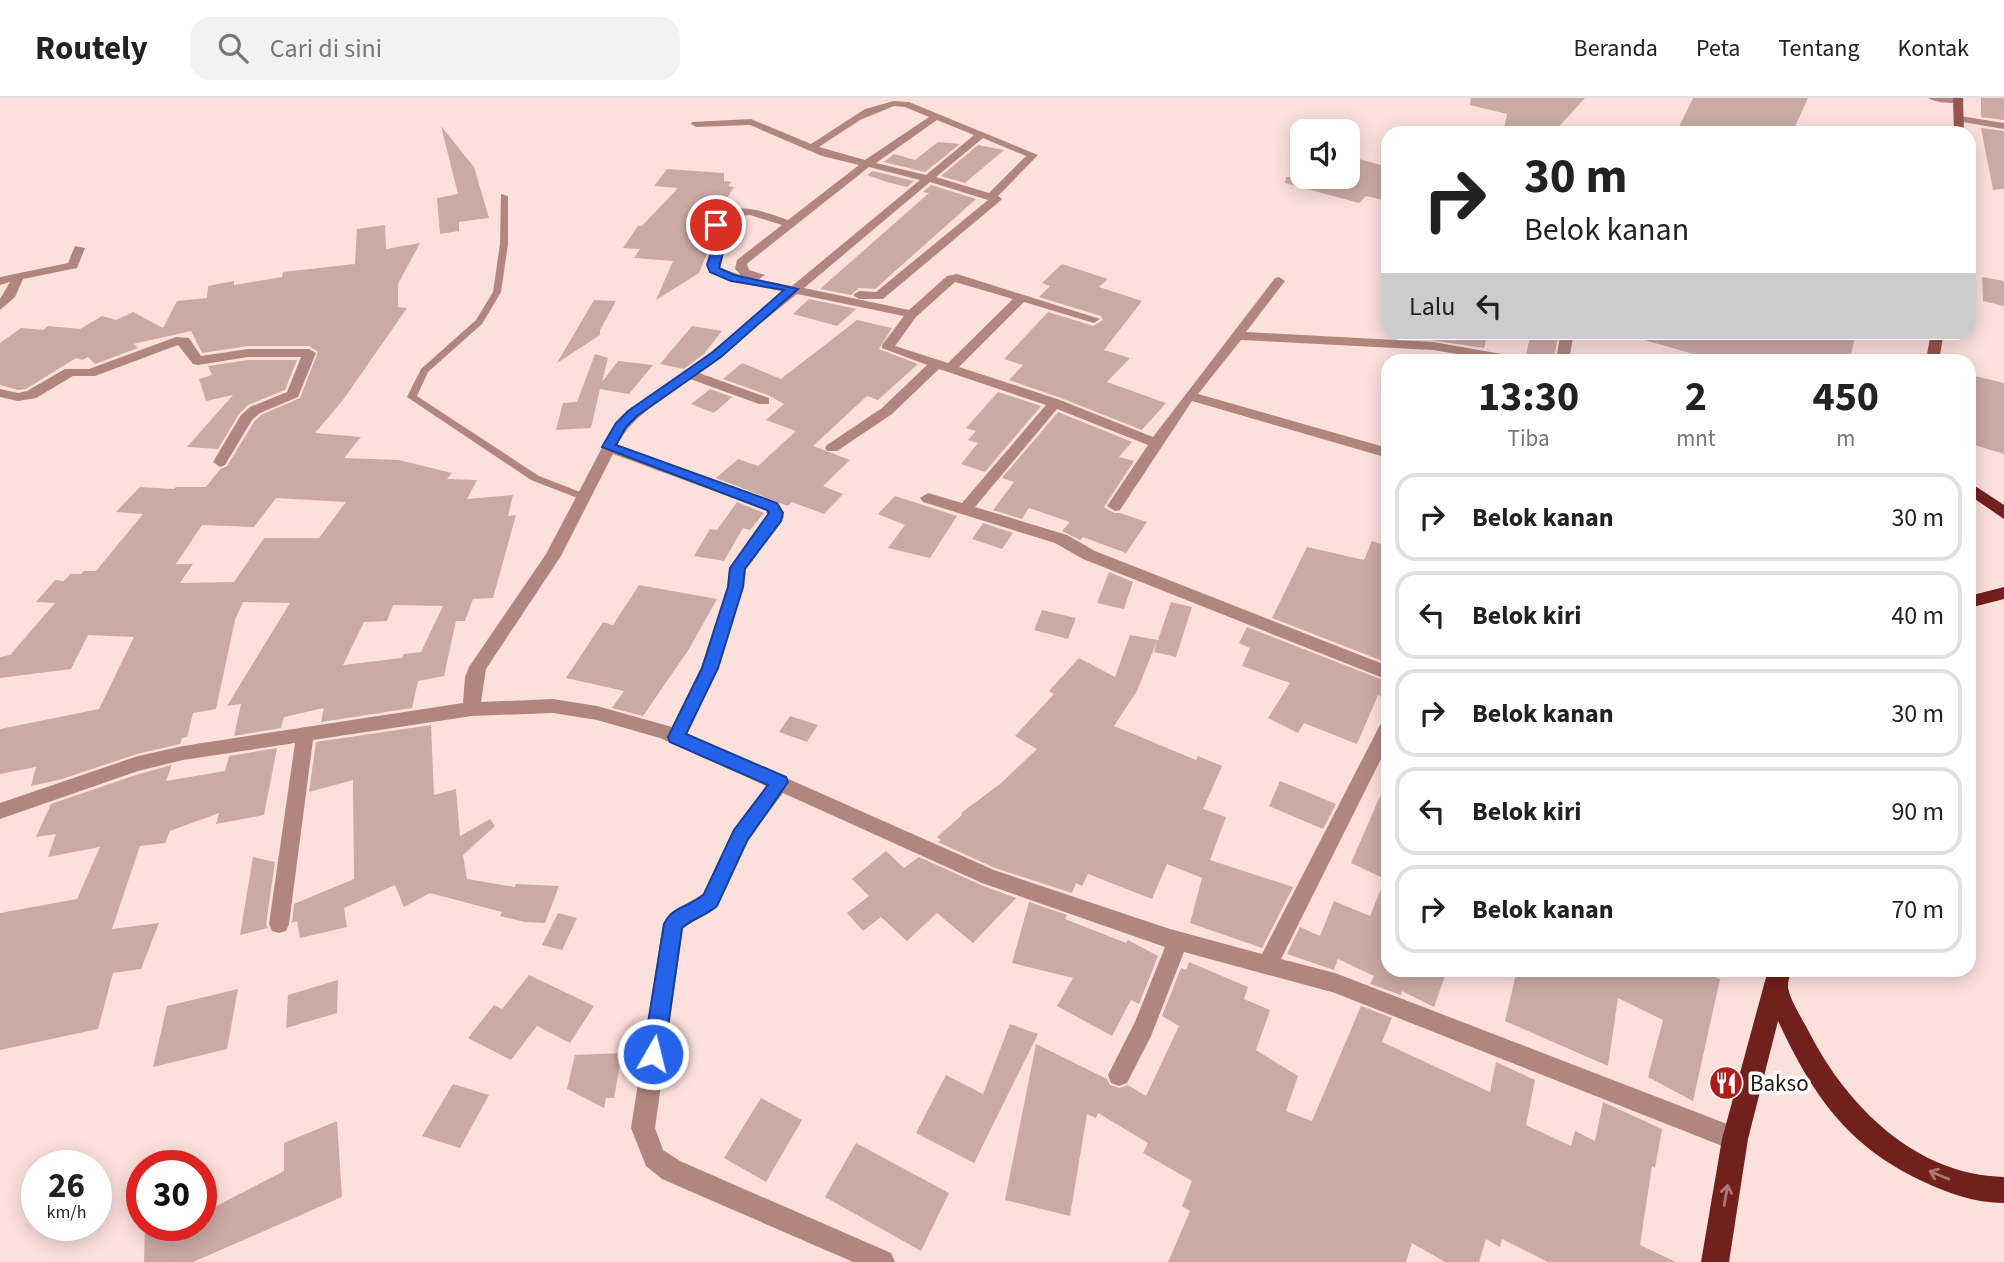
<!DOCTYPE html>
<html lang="id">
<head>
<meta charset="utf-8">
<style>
	:root { --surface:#fff; --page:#f2f2f2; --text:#222; --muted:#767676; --line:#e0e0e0 }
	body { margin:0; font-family:"Source Sans 3",sans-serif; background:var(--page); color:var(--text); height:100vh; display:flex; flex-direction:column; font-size:26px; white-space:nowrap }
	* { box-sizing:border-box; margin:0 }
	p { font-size:23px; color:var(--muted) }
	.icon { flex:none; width:38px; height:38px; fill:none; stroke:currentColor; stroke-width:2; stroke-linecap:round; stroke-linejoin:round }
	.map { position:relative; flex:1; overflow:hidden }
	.sheet { position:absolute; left:1381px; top:256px; width:595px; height:623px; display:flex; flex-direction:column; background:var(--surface); border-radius:21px; box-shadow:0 4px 18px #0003 }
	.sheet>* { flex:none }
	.banner { position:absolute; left:1381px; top:28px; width:595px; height:214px; border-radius:21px; box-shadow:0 4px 18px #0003; background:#fff; color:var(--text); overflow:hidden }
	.fabs { position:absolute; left:1290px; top:21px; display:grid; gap:14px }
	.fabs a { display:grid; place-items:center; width:70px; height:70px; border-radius:14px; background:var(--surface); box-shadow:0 4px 18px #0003; font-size:35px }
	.speed { position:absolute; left:21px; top:1052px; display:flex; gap:14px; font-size:35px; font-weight:700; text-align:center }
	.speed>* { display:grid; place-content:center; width:91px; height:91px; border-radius:50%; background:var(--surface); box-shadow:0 4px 18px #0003; line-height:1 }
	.speed small { font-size:18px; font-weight:400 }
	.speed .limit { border:10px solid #d22; background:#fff; color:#111 }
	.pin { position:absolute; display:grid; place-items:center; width:60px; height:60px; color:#fff; margin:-30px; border:4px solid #fff; border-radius:50%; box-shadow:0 2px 7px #0007 }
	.me { position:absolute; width:77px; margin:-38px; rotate:8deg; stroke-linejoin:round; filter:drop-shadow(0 0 5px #0008) }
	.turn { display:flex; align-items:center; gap:24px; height:147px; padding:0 28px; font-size:32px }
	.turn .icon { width:91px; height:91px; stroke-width:2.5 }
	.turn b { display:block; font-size:49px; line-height:60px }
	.then { display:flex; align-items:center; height:66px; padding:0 28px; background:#0003; gap:14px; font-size:26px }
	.eta { display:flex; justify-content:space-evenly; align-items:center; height:119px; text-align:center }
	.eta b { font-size:42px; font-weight:700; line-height:49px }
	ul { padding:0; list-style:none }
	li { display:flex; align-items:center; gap:21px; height:88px; margin:0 14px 10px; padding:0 14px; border:4px solid var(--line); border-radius:21px }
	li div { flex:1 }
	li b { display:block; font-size:26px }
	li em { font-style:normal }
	header { display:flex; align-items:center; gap:42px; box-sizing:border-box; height:98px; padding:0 35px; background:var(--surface); border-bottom:2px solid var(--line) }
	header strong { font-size:33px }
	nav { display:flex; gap:38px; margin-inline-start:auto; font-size:24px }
	.search { width:490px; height:63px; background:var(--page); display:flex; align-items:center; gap:18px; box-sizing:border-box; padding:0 24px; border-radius:21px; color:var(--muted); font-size:26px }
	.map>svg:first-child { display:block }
	.building { fill:#cbaaa5; fill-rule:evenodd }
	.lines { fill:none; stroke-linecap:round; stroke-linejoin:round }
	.service { fill:#b28680; fill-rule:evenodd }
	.minor { fill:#b28680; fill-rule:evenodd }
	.secondary { fill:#95574f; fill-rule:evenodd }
	.trunk { fill:#72201c; fill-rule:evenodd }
	.oneway { stroke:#aa7977 }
	.route { fill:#2563eb; stroke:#184099; stroke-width:2 }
	.labels { text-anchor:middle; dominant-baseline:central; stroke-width:7; stroke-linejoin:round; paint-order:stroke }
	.near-poi-label { font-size:23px; fill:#211513; stroke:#fff; text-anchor:start }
</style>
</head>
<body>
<header>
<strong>Routely</strong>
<div class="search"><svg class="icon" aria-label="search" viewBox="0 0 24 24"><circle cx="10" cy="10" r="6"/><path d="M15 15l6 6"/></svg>Cari di sini</div>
<nav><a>Beranda</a><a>Peta</a><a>Tentang</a><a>Kontak</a></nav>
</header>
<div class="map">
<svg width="2004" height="1164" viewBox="0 0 2004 1164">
	<rect width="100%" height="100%" fill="#fce0dc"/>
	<g class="building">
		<polygon points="1471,0 1585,0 1553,35 1503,35 1507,16 1470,7"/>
		<polygon points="1693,0 1808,0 1792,35 1709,35 1679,29"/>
		<polygon points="1981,0 2004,0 2004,22 1981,19"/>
		<polygon points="441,28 474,69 489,120 459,124 459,133 440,136 437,100 458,96"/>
		<polygon points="1981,30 2004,33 2004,91 1993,92"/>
		<polygon points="938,44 960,46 925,74 884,64 894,56 915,62"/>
		<polygon points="978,47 1004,52 965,85 941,78"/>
		<polygon points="1348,58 1388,69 1388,103 1366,98 1359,105 1285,85 1286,79 1348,79"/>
		<polygon points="667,71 724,75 724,83 732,84 728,88 734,89 716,117 708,125 709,130 701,144 712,144 699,175 656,202 673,163 634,160 640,151 623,150 638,128 642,128 678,90 654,88"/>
		<polygon points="873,73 914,83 907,89 887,84 867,77"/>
		<polygon points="931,87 976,101 875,191 859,190 851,197 820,191 929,95 923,94"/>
		<path d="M385,127L386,151L420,145L398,186V209L407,210L343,302L315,335L361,339L344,360L399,362L452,375L447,381L477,382L467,401L513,397L508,418L516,417L493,500L473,501L465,523H456L444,578L418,583L412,610L321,624L324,610L284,619L281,630L234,638L241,606L227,608L290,505L243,504L235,522L216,611L193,615L187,639L182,640L180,646L137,656L62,681L31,688L36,669L0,676V631L99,611L134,539L88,537L71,571L0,580V559L10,557L55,505L36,504L55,482L64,483L70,476H81L84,473H96L143,416L116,414L140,389L174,391L176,389H206L220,371L227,368L254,324L261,317L300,300L318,254L309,248H248L202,255L191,233L133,246L138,250L95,266L88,259L82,262L76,260L26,291L18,292L0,287V245L21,230L43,232L48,228L80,231L102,218L116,222L133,214L163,230L177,203L207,200L208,188L234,183V187L282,179L283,174L355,166L357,131ZM276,400L346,404L319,440H264L234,484L180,485L193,466H176L202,427L254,429ZM393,507L443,508L421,554L404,556L402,560L343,567L364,524L387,523Z"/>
		<polygon points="1062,166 1108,181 1099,189 1142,203 1104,252 1130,260 1107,284 1166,305 1142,332 1061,300 1009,282 1023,267 1004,261 1048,214 1093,228 1103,222 1101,218 1039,199 1050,188 1042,185"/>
		<polygon points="1982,179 2004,183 2004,208 1983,203"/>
		<polygon points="809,201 856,211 837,228 793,216"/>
		<polygon points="594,202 616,203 600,232 600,237 557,265"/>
		<polygon points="857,222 892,230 879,251 918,266 878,302 867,298 813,348 850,362 823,388 843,396 824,416 792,404 788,408 716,380 738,361 758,368 796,333 766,322 784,306 770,298 723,281 742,265 781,281"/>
		<polygon points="692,228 722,233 704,256 684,271 660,266"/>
		<polygon points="1416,234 1488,234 1484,250 1417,240"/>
		<polygon points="1531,234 1558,237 1554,262 1525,262"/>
		<polygon points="1638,234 1856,234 1850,262 1715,262 1637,240"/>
		<polygon points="595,256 608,260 602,284 618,263 653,267 629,296 600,291 591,330 556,332 563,305 577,304"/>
		<polygon points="248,262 297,262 285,292 248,307 239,316 218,351 187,349 233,297 206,303 199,281 212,277 208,268"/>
		<polygon points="1975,278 2004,285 2004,356 1971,346 1970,325 1976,327"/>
		<polygon points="710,291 732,299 714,315 691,306"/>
		<polygon points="998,294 1041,308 985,374 961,366 978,345 968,342 976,333 966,330"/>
		<polygon points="1058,314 1132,344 1119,359 1134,363 1104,409 1114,415 1120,415 1147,424 1126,455 1083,439 1080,442 1062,433 1070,424 1029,410 1022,421 993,412 1014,384 1002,380"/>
		<polygon points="895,398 957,418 930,460 888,450 905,427 878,416"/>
		<polygon points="737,404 764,415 750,432 743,430 724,463 694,458 710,431 717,432"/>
		<polygon points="983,425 1013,435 1002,451 972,441"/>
		<polygon points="1372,443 1388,448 1388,565 1272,520 1307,449 1364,462"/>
		<polygon points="1109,474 1133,484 1124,511 1097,505"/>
		<polygon points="639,487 717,501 689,551 643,618 612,610 624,593 566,580 603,524 613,527"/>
		<polygon points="1171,504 1192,509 1176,559 1154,554 1157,543 1137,593 1114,628 1196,662 1198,658 1222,668 1203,711 1226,719 1210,762 1293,789 1262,850 1190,825 1202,780 1167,766 1152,801 1088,776 1082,788 1076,785 1072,795 995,770 938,744 941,742 937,739 962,717 961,715 1000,686 1037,651 1015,638 1054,596 1049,593 1079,560 1115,579 1130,537 1158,542"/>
		<polygon points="1042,512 1076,520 1068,541 1034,532"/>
		<polygon points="1247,529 1388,584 1388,602 1378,597 1357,646 1304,625 1298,635 1268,620 1290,585 1242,568 1250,550 1239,545"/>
		<polygon points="790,618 818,627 807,644 779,634"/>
		<polygon points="431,627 434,697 456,691 460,738 490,721 495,728 463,757 467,781 515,789 516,786 559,788 545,825 525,824 500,818 502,814 430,795 404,809 395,787 344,810 347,829 300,840 297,823 292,825 294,806 354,781 353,682 309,694 316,644"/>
		<polygon points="277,650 264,717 216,726 219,715 170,733 165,745 140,748 112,831 159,825 141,871 113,875 98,931 0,952 0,815 77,801 100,749 48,759 56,736 36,739 51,706 139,676 172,667 166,683 225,673 229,658"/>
		<polygon points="1388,680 1388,872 1447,872 1434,909 1402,893 1401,897 1370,886 1374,878 1338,861 1334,872 1287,856 1300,829 1320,838 1334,803 1370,818 1385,781 1351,765"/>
		<polygon points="1280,683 1336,706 1323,731 1269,708"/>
		<polygon points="886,753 904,770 919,759 981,787 1016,800 973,845 937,815 907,843 881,819 863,833 847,815 869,798 852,781"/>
		<polygon points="253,759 275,764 266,826 268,830 240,837"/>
		<polygon points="1029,804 1067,817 1065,821 1126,845 1128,842 1158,858 1139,906 1131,902 1112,938 1057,908 1073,880 1012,865"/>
		<polygon points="558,815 577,820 562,852 542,847"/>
		<polygon points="1189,864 1248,889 1244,901 1270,912 1256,952 1298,978 1286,1013 1312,1023 1361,908 1392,920 1382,944 1490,994 1496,964 1535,982 1526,1027 1571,1048 1575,1033 1595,1043 1603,1004 1662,1031 1655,1070 1652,1068 1640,1147 1676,1164 1548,1164 1502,1141 1500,1149 1486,1141 1479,1164 1445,1164 1412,1145 1406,1164 1168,1164 1190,1113 1182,1108 1192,1083 1143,1055 1148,1045 1098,1015 1096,1020 1087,1016 1070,1118 1005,1102 1036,946 1107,981 1110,987 1120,990 1128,987 1146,998 1179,928 1162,918 1181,870 1186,872"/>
		<polygon points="1517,872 1699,872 1720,881 1693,1003 1648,979 1663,922 1618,900 1608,968 1505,923"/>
		<polygon points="529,877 594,908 570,945 537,928 511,962 468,940 494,907 502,911"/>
		<polygon points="338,882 337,915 286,930 288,897"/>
		<polygon points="238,891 227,951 153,969 167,908"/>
		<polygon points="1010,926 1038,936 974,1065 916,1035 946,977 983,996"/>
		<polygon points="622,955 614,1000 606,1000 604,1010 567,991 575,957"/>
		<polygon points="453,986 489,997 460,1050 422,1038"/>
		<polygon points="761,1000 802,1022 766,1084 724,1060"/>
		<polygon points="337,1023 342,1099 193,1164 144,1164 145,1127 201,1127 201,1116 284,1073 284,1045"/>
		<polygon points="856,1045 949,1095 921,1153 825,1099"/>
	</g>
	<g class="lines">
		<g class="service">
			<polygon points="501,96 508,98 508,146 501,194 482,226 428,274 417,298 539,378 588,397 589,399 588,401 580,401 531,382 407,299 421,271 476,222 493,194 500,146"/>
			<polygon points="1679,256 1693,260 1695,262 1676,261 1676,257"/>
		</g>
		<g class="minor">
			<path d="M1928,0H1962L1964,2C1956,7 1936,5 1928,0Z"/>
			<path d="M894,3L909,4L1038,57L998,98L1002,101L1000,103L883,201H859L853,197L859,193L876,194L988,102L930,84L804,190L909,212L947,178L957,176L1100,221L1094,225L1024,204L959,269L1060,302L1153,339L1275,180L1279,179L1285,183L1246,234L1433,244L1513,258L1520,262H1493L1433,252L1241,242L1198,296L1388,350V360L1192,303L1120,412L1115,413L1107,408L1148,347L1057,311L975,409L1067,437L1095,453L1388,568V582L1083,461L1055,445L923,404L920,400L928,395L962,405L1046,307L939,271L892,316L837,353H827L825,350L827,347L882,310L927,267L882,250V247L904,218L797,196L699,275L769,300V306H759L690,281C663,301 633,317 617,347L777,405L784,419L745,471L743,489L719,570L687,636L994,772L1170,831L1262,856L1382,623L1388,621V647L1281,861L1335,875L1735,1029L1743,1033L1747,1041L1743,1049L1735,1053L1335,895L1184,854L1151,938L1127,985L1119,988L1111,985L1108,977L1135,924L1165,849L982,785L783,695L747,743L717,808L683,830L655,1030L663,1052L680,1063L891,1155L895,1164H853L662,1081L646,1068L631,1030L663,826L670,815L703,796L733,732L766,688L660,640L597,622L553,615L472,618L313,642L289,826L286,833L279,835L272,833L269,826L295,645L183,662L138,673L0,721V705L138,658L183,648L463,605L465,579L469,569L546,456L615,325L712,253L785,194L727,182L710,175L707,167L716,139L710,127L712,125C733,100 762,113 788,122L859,67L822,58L750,27L696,29L691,26L692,24L751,21L811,46L865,11ZM894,8L905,9L929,19L865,62L819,49L860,22ZM937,22L974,37L926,77L876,65ZM983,40L1026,58L989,95L936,79ZM869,69L920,82L792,188L751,180L759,181L765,177L749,172L747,166L749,164ZM750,117L782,127L737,162L735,171L741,177L720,170L728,139L722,127L734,118ZM955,184L1013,201L948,265L895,248L916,219ZM613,356L766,412L768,419L729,470L727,489L701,570L672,629L597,608L553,601L481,604L486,571L561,458Z"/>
			<polygon points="1960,18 2004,25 2004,31 1956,23 1956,19"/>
			<polygon points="75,148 85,150 77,170 23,181 15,199 0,212 0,201 10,184 0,187 0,179 68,165"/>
			<polygon points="1561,234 1574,234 1569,262 1556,262"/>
			<polygon points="176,239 189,240 201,258 248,251 309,251 316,255 298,299 260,315 252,322 225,367 220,369 213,364 241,317 250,309 287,294 301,259 248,259 198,267 193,266 178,247 95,278 73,278 36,300 18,303 0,299 0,291 18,295 27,293 65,271 89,271"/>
		</g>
		<g class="secondary">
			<polygon points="1953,0 1963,0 1964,35 1954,35"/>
			<polygon points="1931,234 1944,234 1939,262 1926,262"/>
		</g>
		<g class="trunk">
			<polygon points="1969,384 2004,407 2004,421 1969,397"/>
			<polygon points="2004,489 2004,501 1969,510 1969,498"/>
			<path d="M1768,872H1792C1791,876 1788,882 1788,887C1787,898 1805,925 1810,936C1848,1009 1916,1077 2004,1079V1105C1974,1105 1948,1095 1922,1083C1846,1047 1813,997 1778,923L1748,1041L1729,1164H1701L1722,1041Z"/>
		</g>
	</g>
	<defs><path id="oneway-shaft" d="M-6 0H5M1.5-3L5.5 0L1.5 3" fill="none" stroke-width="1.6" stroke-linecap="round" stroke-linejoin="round" transform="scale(1.75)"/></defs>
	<g class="oneway">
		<use href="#oneway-shaft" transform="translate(1939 1077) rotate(-158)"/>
		<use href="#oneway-shaft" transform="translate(1726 1097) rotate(-80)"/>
	</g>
	<path class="route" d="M716,124L720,125L727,139L719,170L734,177L798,191L721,259L637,318L626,329L616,347L777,405L783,415L781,423L745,471L743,489L718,570L686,636L786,679L788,684L747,743L717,808C706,818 693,820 682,830L664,956L661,964L653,966L646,964L643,956L664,826C672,808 691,809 704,796L734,732L768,687L670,644L668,639L702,570L728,489L730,470L769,415L767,412L602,349L616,325L628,313L713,254L784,192L731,183L710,174L707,167L716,139L711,127Z"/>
	<defs>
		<g id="restaurant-disc" transform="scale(1.75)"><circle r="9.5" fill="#ae1d1a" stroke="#fff"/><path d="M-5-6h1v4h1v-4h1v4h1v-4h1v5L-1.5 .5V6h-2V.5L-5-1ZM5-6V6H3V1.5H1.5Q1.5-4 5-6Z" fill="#fff"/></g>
	</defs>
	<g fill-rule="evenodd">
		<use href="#restaurant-disc" x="1726" y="985"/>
	</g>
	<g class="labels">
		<g class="near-poi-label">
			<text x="1750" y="985">Bakso</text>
		</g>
	</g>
</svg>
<div class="fabs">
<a><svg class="icon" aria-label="sound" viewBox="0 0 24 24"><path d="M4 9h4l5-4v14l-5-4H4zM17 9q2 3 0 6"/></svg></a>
</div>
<div class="speed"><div>26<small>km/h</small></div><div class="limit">30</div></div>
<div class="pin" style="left:716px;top:127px;background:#d93025"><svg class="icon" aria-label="arrive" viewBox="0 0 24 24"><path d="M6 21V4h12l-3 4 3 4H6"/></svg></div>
<svg class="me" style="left:653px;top:956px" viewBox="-20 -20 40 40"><circle r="17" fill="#2563eb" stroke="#fff" stroke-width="3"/><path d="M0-11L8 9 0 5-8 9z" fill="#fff"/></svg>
<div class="banner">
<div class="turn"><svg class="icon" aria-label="right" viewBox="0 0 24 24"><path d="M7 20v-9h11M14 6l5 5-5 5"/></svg><div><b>30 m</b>Belok kanan</div></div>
<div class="then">Lalu<svg class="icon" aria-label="left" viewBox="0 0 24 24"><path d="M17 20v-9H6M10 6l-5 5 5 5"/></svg></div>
</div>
<section class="sheet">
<div class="eta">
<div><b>13:30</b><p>Tiba</p></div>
<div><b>2</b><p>mnt</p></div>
<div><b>450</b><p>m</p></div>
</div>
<ul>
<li><svg class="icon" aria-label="right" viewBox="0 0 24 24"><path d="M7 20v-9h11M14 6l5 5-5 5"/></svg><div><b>Belok kanan</b></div><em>30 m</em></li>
<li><svg class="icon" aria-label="left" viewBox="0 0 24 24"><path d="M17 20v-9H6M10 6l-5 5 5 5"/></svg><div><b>Belok kiri</b></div><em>40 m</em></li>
<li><svg class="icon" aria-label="right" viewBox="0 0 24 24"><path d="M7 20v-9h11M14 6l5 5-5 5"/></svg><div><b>Belok kanan</b></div><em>30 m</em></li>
<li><svg class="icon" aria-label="left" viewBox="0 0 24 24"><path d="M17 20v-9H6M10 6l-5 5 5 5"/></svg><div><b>Belok kiri</b></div><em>90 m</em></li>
<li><svg class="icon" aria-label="right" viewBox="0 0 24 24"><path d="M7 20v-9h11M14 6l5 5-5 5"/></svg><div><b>Belok kanan</b></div><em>70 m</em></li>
</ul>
</section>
</div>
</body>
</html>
